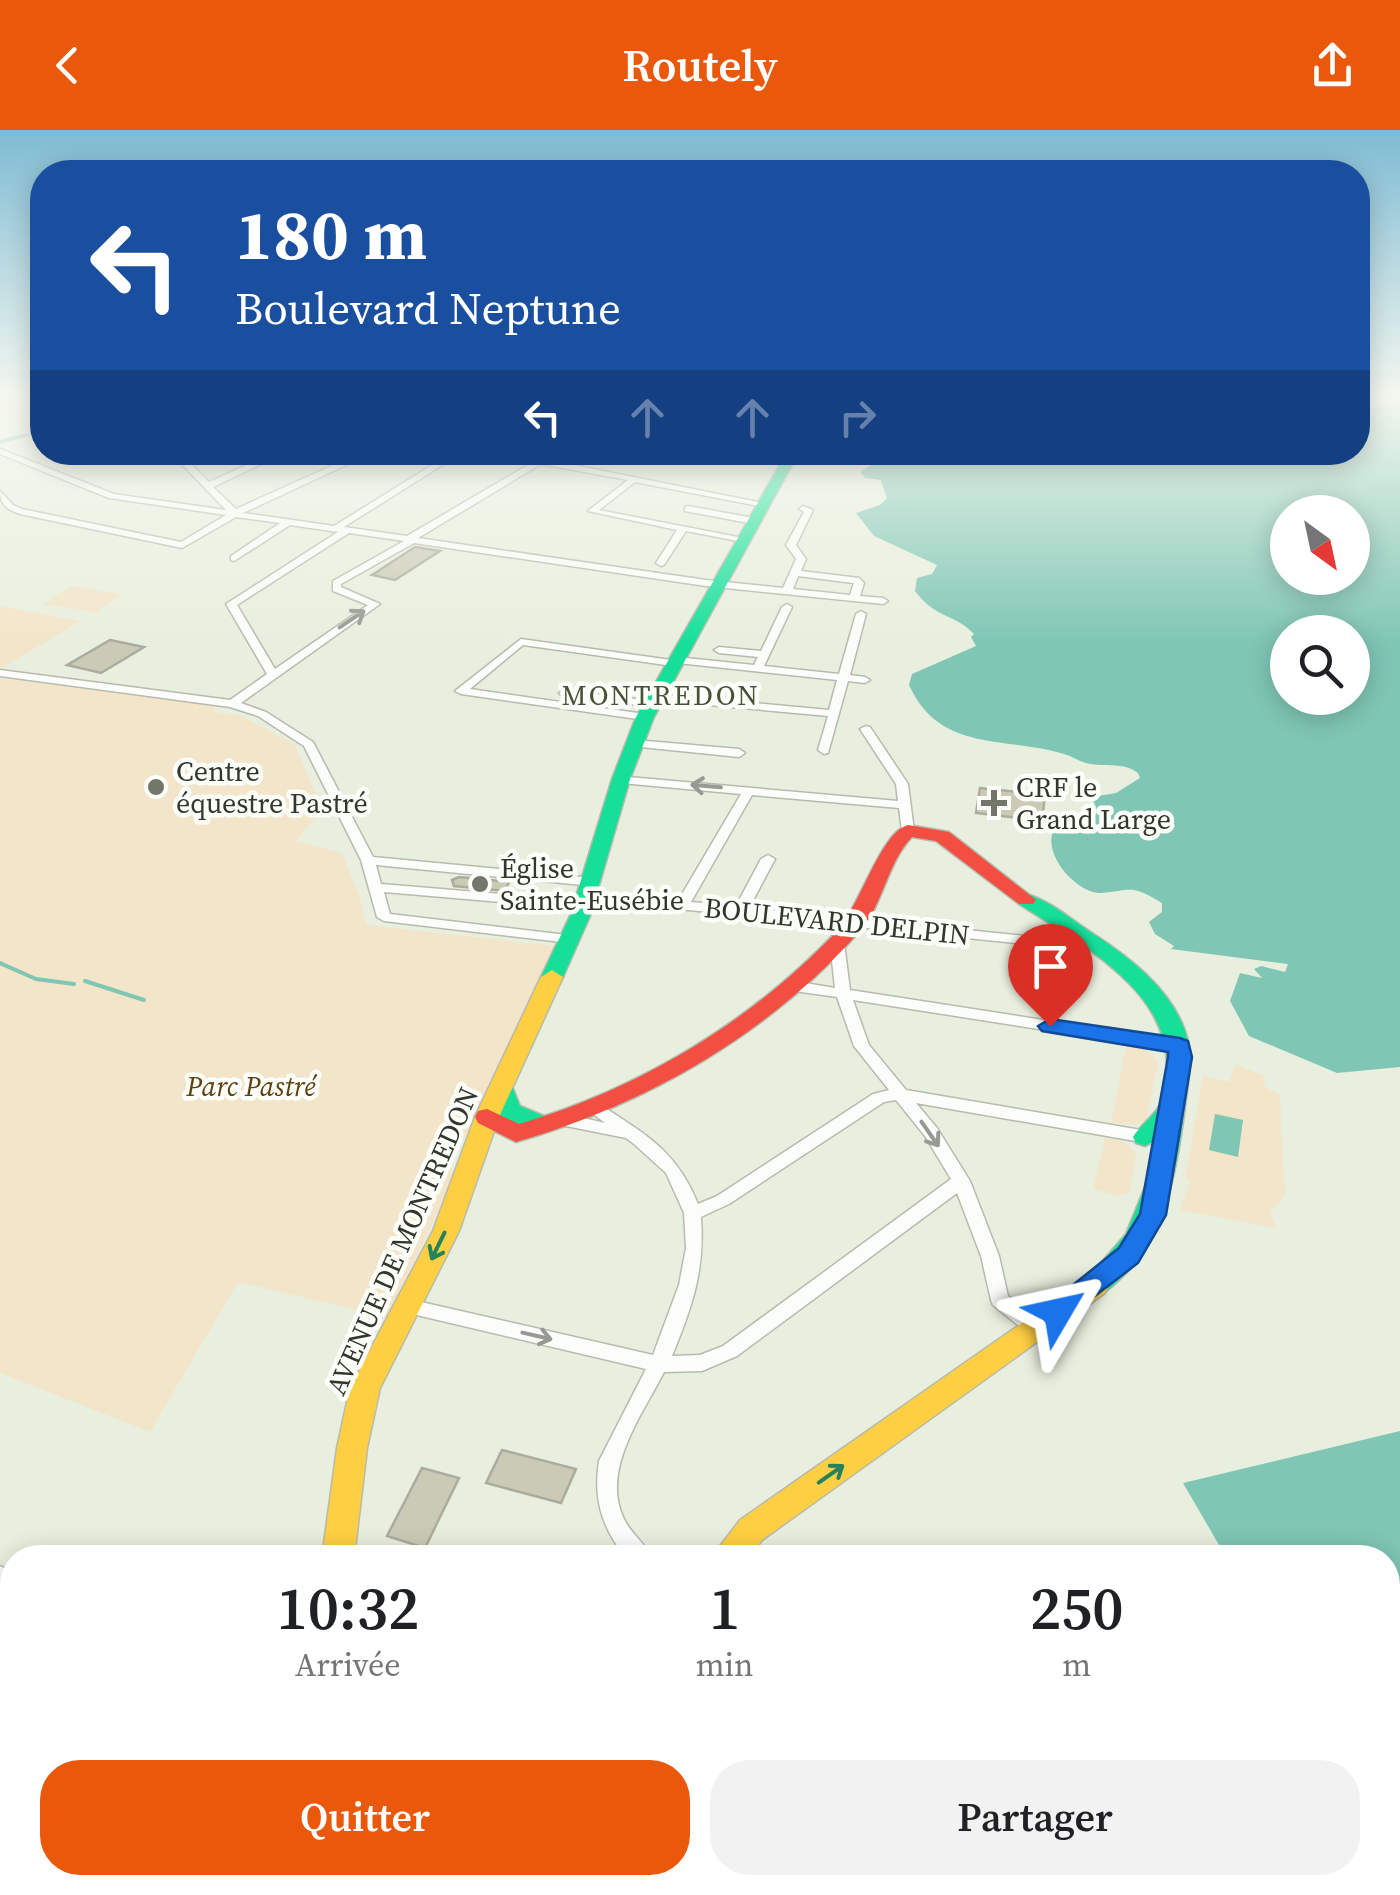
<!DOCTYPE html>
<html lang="fr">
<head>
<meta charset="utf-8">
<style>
	:root { --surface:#fff; --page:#f2f2f2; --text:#202124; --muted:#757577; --accent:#ea580c }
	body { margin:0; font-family:"Source Serif 4",serif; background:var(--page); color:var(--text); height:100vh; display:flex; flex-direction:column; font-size:38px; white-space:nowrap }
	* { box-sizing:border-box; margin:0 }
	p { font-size:32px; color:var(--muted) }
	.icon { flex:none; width:55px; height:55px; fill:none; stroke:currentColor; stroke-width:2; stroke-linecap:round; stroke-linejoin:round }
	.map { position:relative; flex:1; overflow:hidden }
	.sheet { position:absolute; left:0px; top:1415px; width:1400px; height:350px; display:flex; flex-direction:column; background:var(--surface); border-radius:40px 40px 0 0; box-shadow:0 5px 25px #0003 }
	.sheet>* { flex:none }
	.top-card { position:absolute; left:30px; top:30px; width:1340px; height:305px; border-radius:40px; box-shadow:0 5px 25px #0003; background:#1a4fa0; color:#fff; overflow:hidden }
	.needle { width:65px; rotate:147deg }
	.fabs { position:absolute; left:1270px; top:365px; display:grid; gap:20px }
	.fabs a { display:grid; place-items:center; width:100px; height:100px; border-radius:50%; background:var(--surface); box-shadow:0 5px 25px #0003; font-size:50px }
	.pin { position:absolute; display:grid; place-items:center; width:85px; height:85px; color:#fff; margin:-102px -42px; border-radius:50% 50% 50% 0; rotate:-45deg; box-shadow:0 0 10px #0007 }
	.pin .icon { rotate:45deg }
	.me { position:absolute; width:110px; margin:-55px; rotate:54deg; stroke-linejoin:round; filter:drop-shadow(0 0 8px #0008) }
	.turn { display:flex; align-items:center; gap:35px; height:210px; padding:0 40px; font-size:45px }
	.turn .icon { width:130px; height:130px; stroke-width:2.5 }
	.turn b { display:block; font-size:70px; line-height:85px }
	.lanes { display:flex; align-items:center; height:95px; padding:0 40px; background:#0003; justify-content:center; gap:50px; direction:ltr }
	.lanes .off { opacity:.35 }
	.eta { display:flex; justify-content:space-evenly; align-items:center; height:170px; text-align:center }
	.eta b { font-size:60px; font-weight:600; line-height:70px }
	.action { display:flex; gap:20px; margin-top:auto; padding:20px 40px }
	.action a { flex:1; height:115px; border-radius:40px; background:var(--accent); color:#fff; font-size:40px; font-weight:600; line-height:115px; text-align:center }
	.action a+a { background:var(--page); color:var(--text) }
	header { display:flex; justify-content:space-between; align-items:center; height:130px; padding:0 40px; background:var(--accent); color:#fff; font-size:45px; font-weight:600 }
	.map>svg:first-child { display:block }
	.green { fill:#f3e5c9 }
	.water { fill:#7fc6b4; fill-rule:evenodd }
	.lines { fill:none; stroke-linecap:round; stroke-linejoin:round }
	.stream { stroke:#7fc6b4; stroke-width:4 }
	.canal { fill:#7fc6b4; fill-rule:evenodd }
	.ferry { stroke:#0b5f52; stroke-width:4; stroke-dasharray:19 15; stroke-linecap:butt }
	.building { fill:#cbcbb5; stroke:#abac9f; stroke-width:2.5 }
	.street-casing { stroke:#b6bbae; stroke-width:3 }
	.fast-casing { stroke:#b6bbae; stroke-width:3 }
	.slow-casing { stroke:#b6bbae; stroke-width:3 }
	.jam-casing { stroke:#b6bbae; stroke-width:3 }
	.street { fill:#fcfdfa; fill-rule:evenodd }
	.fast { fill:#16e098; fill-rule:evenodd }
	.slow { fill:#ffcf43; fill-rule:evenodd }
	.jam { fill:#f24e42; fill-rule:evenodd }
	.oneway { stroke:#979a92 }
	.oneway2 { stroke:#25835c }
	.route { fill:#1a73e8; stroke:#114b97; stroke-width:2.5 }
	.poi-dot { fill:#72776a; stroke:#fcfff9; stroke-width:4 }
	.labels { text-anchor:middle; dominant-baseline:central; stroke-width:9; stroke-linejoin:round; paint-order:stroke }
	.far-quarter-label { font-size:28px; letter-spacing:2.5px; fill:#475238; stroke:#fcfff9 }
	.poi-label { font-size:28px; fill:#32372b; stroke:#fcfff9; text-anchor:start }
	.street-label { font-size:28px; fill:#32372b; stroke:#fcfff9 }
	.park-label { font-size:28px; font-style:italic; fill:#614010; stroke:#fcfff9 }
</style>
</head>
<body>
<header><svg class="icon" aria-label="back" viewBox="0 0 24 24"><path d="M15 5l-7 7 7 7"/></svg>Routely<svg class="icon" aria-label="share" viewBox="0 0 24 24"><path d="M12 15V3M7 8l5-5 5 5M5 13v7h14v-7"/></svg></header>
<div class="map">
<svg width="1400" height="1765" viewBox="0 0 1400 1765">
	<rect width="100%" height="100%" fill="#e9efde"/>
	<g class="green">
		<polygon points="0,267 31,267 42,276 30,289 6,295 0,293"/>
		<polygon points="71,456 123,464 96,482 43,474"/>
		<polygon points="0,476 81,491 0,539"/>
		<polygon points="0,548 213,575 214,582 242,586 295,615 322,680 296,711 342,723 360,768 366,795 554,816 472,997 447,1032 456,1047 387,1187 238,1152 150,1302 0,1243"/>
		<polygon points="1126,916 1145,918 1158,932 1146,990 1137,995 1111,993"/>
		<polygon points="1235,935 1263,945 1265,957 1280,965 1285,1065 1270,1082 1276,1098 1180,1080 1190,1050 1185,1048 1203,946 1229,952"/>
		<polygon points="1105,1008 1121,1010 1136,1022 1130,1062 1118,1066 1093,1059"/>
	</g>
	<g class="water">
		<path d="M1358,267H1400V937L1337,943L1249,906L1230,871L1240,843L1262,848L1254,839L1261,836L1285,842L1288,834L1171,819L1174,816L1155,804L1149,792L1162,782V773C1131,754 1132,760 1101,763C1078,764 1041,725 1054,699L1098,683L1092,667L1116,663L1140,648L1138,643C1122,631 1104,638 1086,633C1078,631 1072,626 1064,624C1004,606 940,623 909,555L912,544L976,516L971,507L974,504C954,483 937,490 915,461L917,448L932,444L937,435L874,406L856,383L880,375L887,368L881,350L865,348L860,342L885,326L881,323L1358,322ZM1288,382H1352V448H1288ZM1352,502V568H1288V502Z"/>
		<polygon points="1215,984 1243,990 1238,1027 1209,1020"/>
		<polygon points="1400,1301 1400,1765 912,1765 914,1752 1388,1752 1388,1428 1226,1427 1183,1353"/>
	</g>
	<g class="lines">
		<g class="stream">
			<polyline points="0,833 36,849 74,854"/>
			<polyline points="85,851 144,870"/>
		</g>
		<polygon class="canal" points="25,303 32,305 0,314 0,310"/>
		<g class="ferry">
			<polyline points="1388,1697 1400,1693"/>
			<polyline points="1388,1714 1400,1710"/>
			<polyline points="1159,1765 1201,1752"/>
			<polyline points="1221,1765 1261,1752"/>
		</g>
	</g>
	<g class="building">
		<polygon points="415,417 440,421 395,450 372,445"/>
		<polygon points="110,510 144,517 101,543 67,535"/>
		<polygon points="980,658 1045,665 1042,691 976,683"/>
		<polygon points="459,747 509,752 505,761 454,756 452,750"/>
		<polygon points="502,1320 576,1339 561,1373 486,1353"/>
		<polygon points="422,1338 459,1348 425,1418 387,1406"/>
	</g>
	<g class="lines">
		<g class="street-casing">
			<g id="street">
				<path d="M0,319L114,364L226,380L170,322H179L209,352L275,322H287L213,357L236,379L362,322H374L243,383L334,396L453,322H463L344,397L407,406L533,332L490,322H509L768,374L764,377L635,352L599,380L748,409L743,412L686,401L664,435L661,436L656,433L677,400L588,381L628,350L541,334L418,408L706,450L783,458L796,429L786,415L804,382L799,379L803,376L813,380L796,415L806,429L801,441L859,448L864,453L860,466L883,468L888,471L883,474L706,456L414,413L341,454V457L380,474L241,573L266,582L313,612L373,727L593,748L600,752L593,756L376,735L381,754L583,771L590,775L583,779L384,762L390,784L575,806L577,809L570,813L384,791L377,787L361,730L304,616L258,586L230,577L0,546V540L230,570L267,544L226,474L338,402L290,395L234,431L231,430V426L280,393L236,387L182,418L20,384C8,380 0,375 0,361L13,375L22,379L181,412L226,385L109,368L0,324ZM349,403L404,411L333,451V461L368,475L275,539L237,475ZM798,446L853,453H854L850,465L793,459Z"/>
				<polygon points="799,322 808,322 800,332 788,333 784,331 794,328"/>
				<polygon points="688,376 754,388 758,391 754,394 685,381 685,377"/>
				<polygon points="787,474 792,477 764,536 839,544 856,484 861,481 866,484 850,545 865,547 870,550 865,553 848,551 828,623 824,624 818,620 828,586 654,570 648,567 654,564 829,580 837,550 678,533 673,536 523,515 470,559 645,584 651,587 645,590 461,564 455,561 521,509 671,530 676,527 754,535 758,527 719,523 714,520 719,517 761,521 782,477"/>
				<polygon points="565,560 651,571 657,574 651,577 561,565 559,563"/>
				<polygon points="866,596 870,597 908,654 914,701 913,704 903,704 902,701 899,678 752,665 691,772 736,776 761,729 768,725 775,729 749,778 821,785 841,791 869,790 1054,809 1087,807 1092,808 1094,811 1092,814 1054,817 869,798 840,799 819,793 587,770 580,766 587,762 678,771 741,664 621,653 615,649 617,646 898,671 896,654 860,599"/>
				<polygon points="635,610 739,619 745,623 739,627 631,616 631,612"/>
				<path d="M837,809L844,813L850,860L1185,912L1188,916L1180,921L853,870L869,915L906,960L1153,1002L1159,1004L1161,1008L1159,1012L1153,1014L916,973L937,998L970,1051L999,1126L1008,1166L1043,1194L1045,1199L1043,1204L1036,1206L1029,1204L993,1175L991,1170L981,1126L957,1063L737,1226L702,1241L664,1242C643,1284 600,1340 624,1389C631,1404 645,1413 652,1428H626C602,1398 593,1369 599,1331L646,1239L408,1183L401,1181L399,1176L401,1171L408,1169L653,1225L679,1155L686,1118L684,1083L666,1043L634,1014L626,1008L566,996L560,994L558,990L560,986L566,984L605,993L584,977L586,973H598C644,1004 676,1019 698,1074L717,1066L873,964L889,960L854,916L837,867L787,860L780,855L787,850L835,858L830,813ZM896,970L925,1006L951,1049L723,1216L700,1225L672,1226C692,1177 705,1141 701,1087L729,1074L884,972Z"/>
				<path d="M0,1436L12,1442C12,1460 19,1487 0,1494V1466L3,1462L0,1459Z"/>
				<polygon points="0,1686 12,1692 12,1721 0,1714"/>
				<polygon points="57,1752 91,1752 99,1765 66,1765"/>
				<polygon points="445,1752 471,1752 466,1765 440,1765"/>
			</g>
		</g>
		<g class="fast-casing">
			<g id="fast">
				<polygon points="787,322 799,322 654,587 630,649 590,786 563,847 560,852 544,852 541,847 570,786 612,649 636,587"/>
				<path d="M1026,764C1049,770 1072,790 1092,803C1129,827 1170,858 1185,901C1194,926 1188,951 1185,976C1177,1039 1166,1107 1118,1151C1107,1161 1100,1168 1085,1163L1081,1156L1126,1104L1147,1052L1155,1011L1145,1016L1136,1013L1133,1007C1140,995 1157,984 1162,971C1192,871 1088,819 1019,774L1016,770Z"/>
				<polygon points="503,952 511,954 520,976 544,986 547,992 544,998 535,1000 501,987 491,960"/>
			</g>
		</g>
		<g class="slow-casing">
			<g id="slow">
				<polygon points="552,840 563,847 499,987 459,1101 380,1258 367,1318 354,1428 322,1428 337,1318 350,1258 433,1101 475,987 541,847"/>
				<polygon points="1095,1145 1105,1149 1109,1156 1105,1163 762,1410 748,1428 711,1428 740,1390 1085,1149"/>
			</g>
		</g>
		<g class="jam-casing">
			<g id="jam">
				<path d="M908,695L949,702L1036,770L1033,774H1019L936,711L912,707C887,733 884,773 860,801C769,904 647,974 516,1012L478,993L475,987L478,981L487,979L519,994C639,959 751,892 837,801C861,775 880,703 908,695Z"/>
				<polygon points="267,1752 305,1752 302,1765 264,1765"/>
				<polygon points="612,1752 650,1752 647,1765 609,1765"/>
			</g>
		</g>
		<use href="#street" class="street"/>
		<use href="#fast" class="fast"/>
		<use href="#slow" class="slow"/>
		<use href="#jam" class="jam"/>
	</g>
	<defs><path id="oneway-shaft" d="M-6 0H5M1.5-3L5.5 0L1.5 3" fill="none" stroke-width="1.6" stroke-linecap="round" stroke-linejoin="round" transform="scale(2.5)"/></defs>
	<g class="oneway">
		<use href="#oneway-shaft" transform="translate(352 489) rotate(-34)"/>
		<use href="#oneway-shaft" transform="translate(706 656) rotate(-175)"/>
		<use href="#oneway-shaft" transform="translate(930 1004) rotate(55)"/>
		<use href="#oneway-shaft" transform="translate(537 1206) rotate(13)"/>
	</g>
	<g class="oneway2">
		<use href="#oneway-shaft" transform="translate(438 1116) rotate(116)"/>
		<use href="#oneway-shaft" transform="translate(831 1344) rotate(-35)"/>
	</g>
	<linearGradient id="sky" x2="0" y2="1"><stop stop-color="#7ebbd3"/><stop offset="0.52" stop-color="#f5f8f0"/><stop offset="1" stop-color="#f5f8f0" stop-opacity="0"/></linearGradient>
	<rect width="1400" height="514" fill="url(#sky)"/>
	<polygon class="route" points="1050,889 1180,908 1188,911 1192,927 1166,1085 1138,1133 1058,1194 1048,1190 1044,1182 1048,1175 1119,1118 1140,1084 1168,927 1168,922 1042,901 1038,896"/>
	<g class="poi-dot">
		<circle cx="156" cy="657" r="10"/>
		<path d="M989 658h10v10h10v10h-10v10h-10v-10h-10v-10h10z"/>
		<circle cx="480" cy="754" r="10"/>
	</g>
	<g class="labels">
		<g class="far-quarter-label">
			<text x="661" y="565">MONTREDON</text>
		</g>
		<g class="poi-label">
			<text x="176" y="641">Centre<tspan x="176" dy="32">équestre Pastré</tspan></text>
			<text x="1016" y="657">CRF le<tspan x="1016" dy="32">Grand Large</tspan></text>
			<text x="500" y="738">Église<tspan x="500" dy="32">Sainte-Eusébie</tspan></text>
		</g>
		<g class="street-label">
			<text transform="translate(837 791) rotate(6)">BOULEVARD DELPIN</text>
			<text transform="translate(402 1111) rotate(-66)">AVENUE DE MONTREDON</text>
		</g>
		<g class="park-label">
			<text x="251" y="956">Parc Pastré</text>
		</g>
	</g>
</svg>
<div class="fabs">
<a><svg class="needle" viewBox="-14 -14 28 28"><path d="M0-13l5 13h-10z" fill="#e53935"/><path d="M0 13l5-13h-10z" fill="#757577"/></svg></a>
<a><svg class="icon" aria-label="search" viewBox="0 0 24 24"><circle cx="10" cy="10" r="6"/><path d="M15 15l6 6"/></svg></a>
</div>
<div class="pin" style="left:1050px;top:896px;background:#d93025"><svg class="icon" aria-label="arrive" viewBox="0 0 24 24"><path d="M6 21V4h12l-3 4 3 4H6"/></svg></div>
<svg class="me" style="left:1058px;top:1182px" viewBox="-20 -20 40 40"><path d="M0-17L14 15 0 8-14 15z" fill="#1a73e8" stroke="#fff" stroke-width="4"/></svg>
<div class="top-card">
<div class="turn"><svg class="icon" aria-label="left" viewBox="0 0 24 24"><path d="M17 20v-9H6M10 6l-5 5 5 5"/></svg><div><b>180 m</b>Boulevard Neptune</div></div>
<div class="lanes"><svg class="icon" aria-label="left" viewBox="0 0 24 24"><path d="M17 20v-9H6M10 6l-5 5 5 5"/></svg><svg class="icon off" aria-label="ahead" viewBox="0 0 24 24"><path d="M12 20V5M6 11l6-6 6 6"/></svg><svg class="icon off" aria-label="ahead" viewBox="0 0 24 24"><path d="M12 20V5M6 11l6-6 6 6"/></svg><svg class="icon off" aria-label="right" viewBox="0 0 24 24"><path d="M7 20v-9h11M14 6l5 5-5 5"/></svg></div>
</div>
<section class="sheet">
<div class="eta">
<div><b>10:32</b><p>Arrivée</p></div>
<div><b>1</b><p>min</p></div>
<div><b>250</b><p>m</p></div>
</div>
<div class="action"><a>Quitter</a><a>Partager</a></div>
</section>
</div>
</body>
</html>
